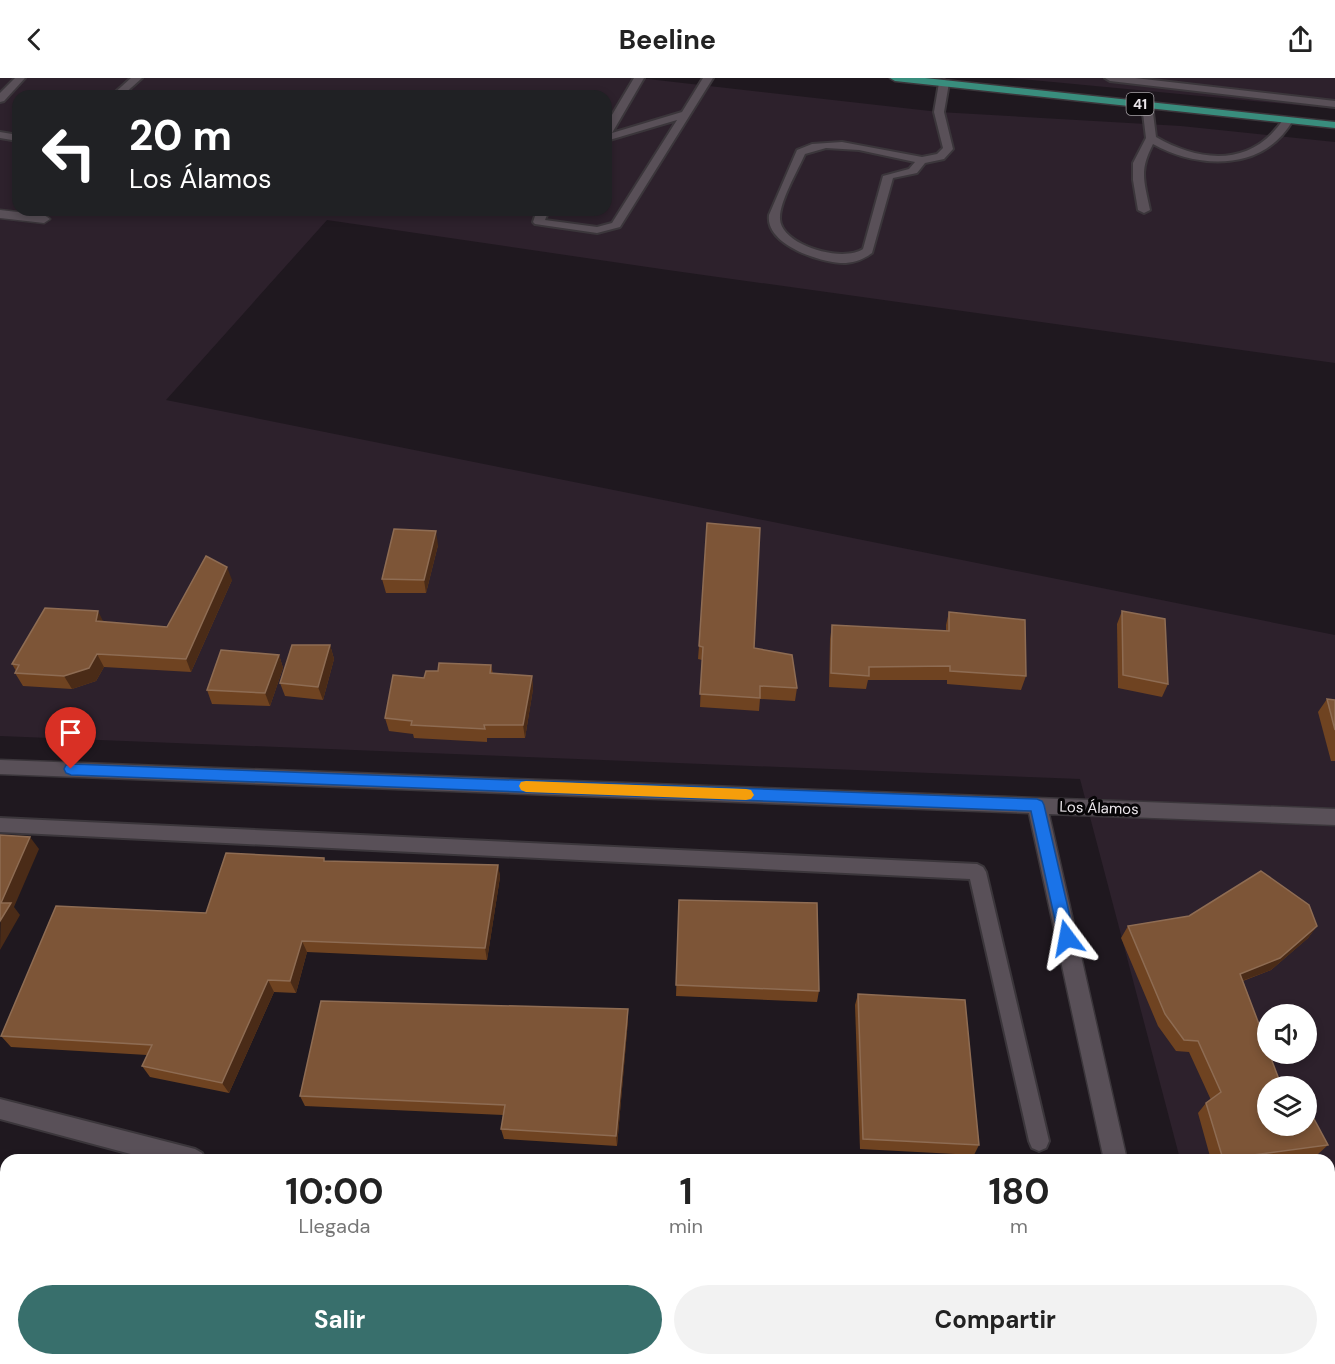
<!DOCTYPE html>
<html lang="es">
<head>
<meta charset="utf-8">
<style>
	:root { --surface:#fff; --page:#f2f2f2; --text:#222; --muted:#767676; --accent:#386f6c }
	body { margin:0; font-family:"DM Sans",sans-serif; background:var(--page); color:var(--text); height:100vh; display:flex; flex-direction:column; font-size:22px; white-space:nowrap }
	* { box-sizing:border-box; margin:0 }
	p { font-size:20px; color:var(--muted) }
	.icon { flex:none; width:33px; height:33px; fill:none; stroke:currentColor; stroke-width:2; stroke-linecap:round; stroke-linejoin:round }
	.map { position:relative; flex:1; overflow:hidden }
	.side { position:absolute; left:0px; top:1076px; width:1335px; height:212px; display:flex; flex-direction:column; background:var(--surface); border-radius:18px 18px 0 0; box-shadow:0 3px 9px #0003 }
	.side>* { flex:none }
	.banner { position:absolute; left:12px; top:12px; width:600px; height:126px; border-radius:18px; box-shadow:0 3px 9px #0003; background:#202124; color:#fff; overflow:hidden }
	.controls { position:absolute; left:1257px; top:926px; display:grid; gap:12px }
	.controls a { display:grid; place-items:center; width:60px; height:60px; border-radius:50%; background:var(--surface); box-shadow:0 3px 9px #0003; font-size:30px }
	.pin { position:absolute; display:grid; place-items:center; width:51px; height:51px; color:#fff; margin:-62px -26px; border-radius:50% 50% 50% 0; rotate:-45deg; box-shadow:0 0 6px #0007 }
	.pin .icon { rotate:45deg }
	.me { position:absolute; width:66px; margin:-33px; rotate:347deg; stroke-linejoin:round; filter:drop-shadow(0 0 4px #0008) }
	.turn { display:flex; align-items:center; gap:21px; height:126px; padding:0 18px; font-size:27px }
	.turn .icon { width:78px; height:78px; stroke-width:2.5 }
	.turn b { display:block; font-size:42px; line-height:51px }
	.eta { display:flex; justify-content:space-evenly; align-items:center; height:102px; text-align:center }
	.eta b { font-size:36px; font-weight:700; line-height:42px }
	.button { display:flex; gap:12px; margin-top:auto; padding:12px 18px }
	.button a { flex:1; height:69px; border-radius:36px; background:var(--accent); color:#fff; font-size:24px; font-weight:700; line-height:69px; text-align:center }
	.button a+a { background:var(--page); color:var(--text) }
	header { display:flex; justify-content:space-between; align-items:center; height:78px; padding:0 18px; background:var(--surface); font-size:27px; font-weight:700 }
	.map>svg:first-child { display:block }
	.built { fill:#2d212c; fill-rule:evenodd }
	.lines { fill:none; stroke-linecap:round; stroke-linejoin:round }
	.service-casing { stroke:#3b363b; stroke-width:4 }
	.minor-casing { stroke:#3b363b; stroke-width:3 }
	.primary-casing { stroke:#3b363b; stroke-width:3 }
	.service { fill:#595058; fill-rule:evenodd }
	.minor { fill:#595058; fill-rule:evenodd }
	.primary { fill:#398d7d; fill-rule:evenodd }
	.wall { fill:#6f4321 }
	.shaded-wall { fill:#4a2b17 }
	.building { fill:#7d5537; stroke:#8e6c53; stroke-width:1.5 }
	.route { fill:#1a73e8; stroke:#114b97; stroke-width:1.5 }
	.slow { fill:#f59e0b }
	.labels { text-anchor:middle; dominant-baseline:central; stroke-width:6; stroke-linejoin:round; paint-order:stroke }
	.shield { fill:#070507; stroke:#a7a2a7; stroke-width:1.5 }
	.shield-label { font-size:14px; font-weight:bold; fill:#ebe6eb }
	.street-label { font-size:15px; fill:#ebe6eb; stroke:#070507 }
</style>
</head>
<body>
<header><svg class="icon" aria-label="back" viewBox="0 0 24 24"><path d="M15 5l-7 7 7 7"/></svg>Beeline<svg class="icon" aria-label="share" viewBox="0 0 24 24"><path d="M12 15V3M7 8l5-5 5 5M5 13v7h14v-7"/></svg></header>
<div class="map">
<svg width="1335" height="1286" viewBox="0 0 1335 1286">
	<rect width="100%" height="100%" fill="#1f181f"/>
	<g class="built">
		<path d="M0,0H639L939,34L1181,48L1335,64V285L668,192L327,142L166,322L1335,557V1286H0V1155H6V1281H1329V1082L1180,1081L1080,701L0,658ZM18,18H606V132H18ZM1268,936H1306V975H1268ZM1268,1008H1306V1047H1268Z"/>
		<polygon points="1010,0 1335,0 1335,31 1286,26"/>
	</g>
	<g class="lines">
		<g class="service-casing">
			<g id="service">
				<polygon points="15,0 25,0 4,23 0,24 0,15"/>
				<polygon points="131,0 142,0 122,18 111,18"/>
				<polygon points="634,0 644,0 612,55 682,34 703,0 713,0 620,149 597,155 535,146 533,144 537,132 549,132 545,142 597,149 612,145 677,42 606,63 606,47"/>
				<polygon points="1105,0 1135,0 1335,23 1335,29 1110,3"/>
				<path d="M944,2L949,5L944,34L953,71L944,81L925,85L917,95L893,100L872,175C864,181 856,184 846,185C823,186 765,167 769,137L797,72L812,66L842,64L922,79L937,76L943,70L934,34L939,5ZM826,70L859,72L915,84L909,91L883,98L863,171C842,185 781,167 780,141C779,124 798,92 805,76Z"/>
				<path d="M1147,24L1152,27L1156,59C1201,85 1253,89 1284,40L1293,42C1264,93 1200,92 1153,66C1139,93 1144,102 1150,132L1144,135L1138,132L1133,102V85L1146,60L1142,27Z"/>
				<polygon points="0,54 18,57 18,63 0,60"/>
				<polygon points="0,740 977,786 983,789 986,794 1049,1063 1046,1070 1039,1073 1032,1070 1029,1063 970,801 0,754"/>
				<polygon points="0,1021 195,1071 202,1075 205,1082 153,1082 0,1041"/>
			</g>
		</g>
		<g class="minor-casing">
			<g id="minor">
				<polygon points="0,132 44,137 50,141 44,145 0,140"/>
				<polygon points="0,682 1335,731 1335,747 1049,736 1127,1082 1104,1082 1029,735 0,696"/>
				<rect x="0" y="1095" width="6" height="24"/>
				<polygon points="1154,1281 1180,1281 1181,1286 1155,1286"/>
			</g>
		</g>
		<g class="primary-casing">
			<polygon id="primary" points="890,0 925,0 1335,44 1335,50 895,3"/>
		</g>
		<use href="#service" class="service"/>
		<use href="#minor" class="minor"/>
		<use href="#primary" class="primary"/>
	</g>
	<g class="wall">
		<polygon points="438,467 426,515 386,515 382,501"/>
		<polygon points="232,502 191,594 104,589 96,603 72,611 23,608 15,595 16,593 12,586 167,549"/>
		<polygon points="1122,533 1168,606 1162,619 1118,610 1117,546"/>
		<polygon points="949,534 1026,598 1021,612 947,606 947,602 868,602 866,611 829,609 830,561 832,547 946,553 946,547"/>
		<polygon points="330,567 334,581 323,622 285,618 280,605"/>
		<polygon points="699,568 754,570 797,610 795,623 760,621 759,633 700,629 702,582 698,581"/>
		<polygon points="279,577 283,590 270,628 212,626 207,612"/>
		<polygon points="491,587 493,596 532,598 533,611 525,660 487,660 487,664 414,660 413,656 389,653 385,640 438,593"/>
		<polygon points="1327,621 1335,622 1335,683 1331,683 1318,634"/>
		<polygon points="325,783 498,787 500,799 487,882 307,874 296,915 274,914 229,1015 150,999 142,988 147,977 11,969 1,958 206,835"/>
		<polygon points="679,822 819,913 817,924 676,918"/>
		<polygon points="1189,838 1317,848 1308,860 1271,892 1243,903 1280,1004 1328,1067 1317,1077 1282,1082 1211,1082 1198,1035 1206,1025 1211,1022 1189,974 1176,973 1158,948 1121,860 1128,848"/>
		<polygon points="858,916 979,1067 974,1077 860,1071 855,927"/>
		<polygon points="628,942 617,1068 504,1061 501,1051 503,1037 305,1028 300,1018"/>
	</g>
	<g class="shaded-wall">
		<polygon points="436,453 438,467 426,515 424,502"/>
		<polygon points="227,489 232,502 191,594 186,581"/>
		<polygon points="98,533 105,547 96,543"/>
		<polygon points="330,567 334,581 323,622 318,609"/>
		<polygon points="97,576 104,589 96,603 72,611 64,598"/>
		<polygon points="279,577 283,590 270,628 265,615"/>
		<polygon points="532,598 533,611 525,660 523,647"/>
		<polygon points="30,759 39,771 14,829 20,837 0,872 1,825"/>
		<polygon points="498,787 500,799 487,882 485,870"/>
		<polygon points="1317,848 1308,860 1271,892 1231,907 1240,896"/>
		<polygon points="302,863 307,874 296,915 290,903"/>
		<polygon points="268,902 274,914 229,1015 222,1005"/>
		<polygon points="628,931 628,942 617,1068 616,1058"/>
	</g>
	<g class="building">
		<polygon points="707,445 760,450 754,570 792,577 797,610 760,608 760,620 700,616 703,569 699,568"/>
		<polygon points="394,451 436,453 424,502 382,501"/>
		<polygon points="206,478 227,489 186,581 97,576 89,590 64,598 15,595 19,587 12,586 45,530 98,533 96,543 167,549"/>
		<polygon points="1122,533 1165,541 1168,606 1123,597"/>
		<polygon points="949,534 1025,542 1026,598 950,593 950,588 869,589 869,598 831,595 832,547 949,553"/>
		<polygon points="292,567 330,567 318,609 280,605"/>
		<polygon points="221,572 279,577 265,615 207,612"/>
		<polygon points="439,585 491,587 490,595 532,598 523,647 484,647 485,651 411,647 412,643 385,640 393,597 424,600 426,593 438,593"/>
		<polygon points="1327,621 1335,622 1335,652"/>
		<polygon points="0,757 30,759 1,825 11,825 0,843"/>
		<polygon points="226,775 324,780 324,783 498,787 485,870 302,863 290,903 268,902 222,1005 142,988 152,967 1,958 56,828 206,835"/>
		<polygon points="1261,793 1309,827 1317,848 1280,880 1240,896 1268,970 1268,975 1269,975 1280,1004 1295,1004 1297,1008 1268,1008 1268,1047 1306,1047 1306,1026 1328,1067 1223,1081 1206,1025 1221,1014 1198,963 1184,962 1165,936 1128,848 1189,838"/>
		<polygon points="679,822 817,825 819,913 676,907"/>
		<polygon points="858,916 965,922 979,1067 863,1061"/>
		<polygon points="321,923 628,931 616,1058 501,1051 505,1027 300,1018"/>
		<polygon points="702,1281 977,1281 977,1286 701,1286"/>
	</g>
	<polygon class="route" points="71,686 1037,721 1042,723 1044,727 1075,860 1072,865 1067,867 1061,865 1059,860 1031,733 71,697 66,695 64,691 66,687"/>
	<polygon class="slow" points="526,703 746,711 751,712 754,717 751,721 746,722 526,714 521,712 519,708 521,704"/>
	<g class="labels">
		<rect class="shield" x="1126.5" y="15" width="27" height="22" rx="4.5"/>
		<g class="shield-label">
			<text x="1140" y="26">41</text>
		</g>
		<g class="street-label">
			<text transform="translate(1099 730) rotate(2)">Los Álamos</text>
		</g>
	</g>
</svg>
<div class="controls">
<a><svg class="icon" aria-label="sound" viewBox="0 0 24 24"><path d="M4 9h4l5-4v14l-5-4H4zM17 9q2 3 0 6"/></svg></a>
<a><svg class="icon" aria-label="layers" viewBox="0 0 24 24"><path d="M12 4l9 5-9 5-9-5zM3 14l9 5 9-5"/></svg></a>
</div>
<div class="pin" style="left:71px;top:691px;background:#d93025"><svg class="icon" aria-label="arrive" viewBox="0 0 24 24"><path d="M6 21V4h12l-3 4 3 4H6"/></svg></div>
<svg class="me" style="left:1067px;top:860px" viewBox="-20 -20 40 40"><path d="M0-17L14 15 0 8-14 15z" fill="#1a73e8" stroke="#fff" stroke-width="4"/></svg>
<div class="banner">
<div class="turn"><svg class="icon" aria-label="left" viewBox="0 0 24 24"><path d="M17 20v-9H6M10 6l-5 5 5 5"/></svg><div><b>20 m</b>Los Álamos</div></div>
</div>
<section class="side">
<div class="eta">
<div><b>10:00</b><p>Llegada</p></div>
<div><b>1</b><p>min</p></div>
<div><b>180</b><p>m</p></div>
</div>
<div class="button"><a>Salir</a><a>Compartir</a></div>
</section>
</div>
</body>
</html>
